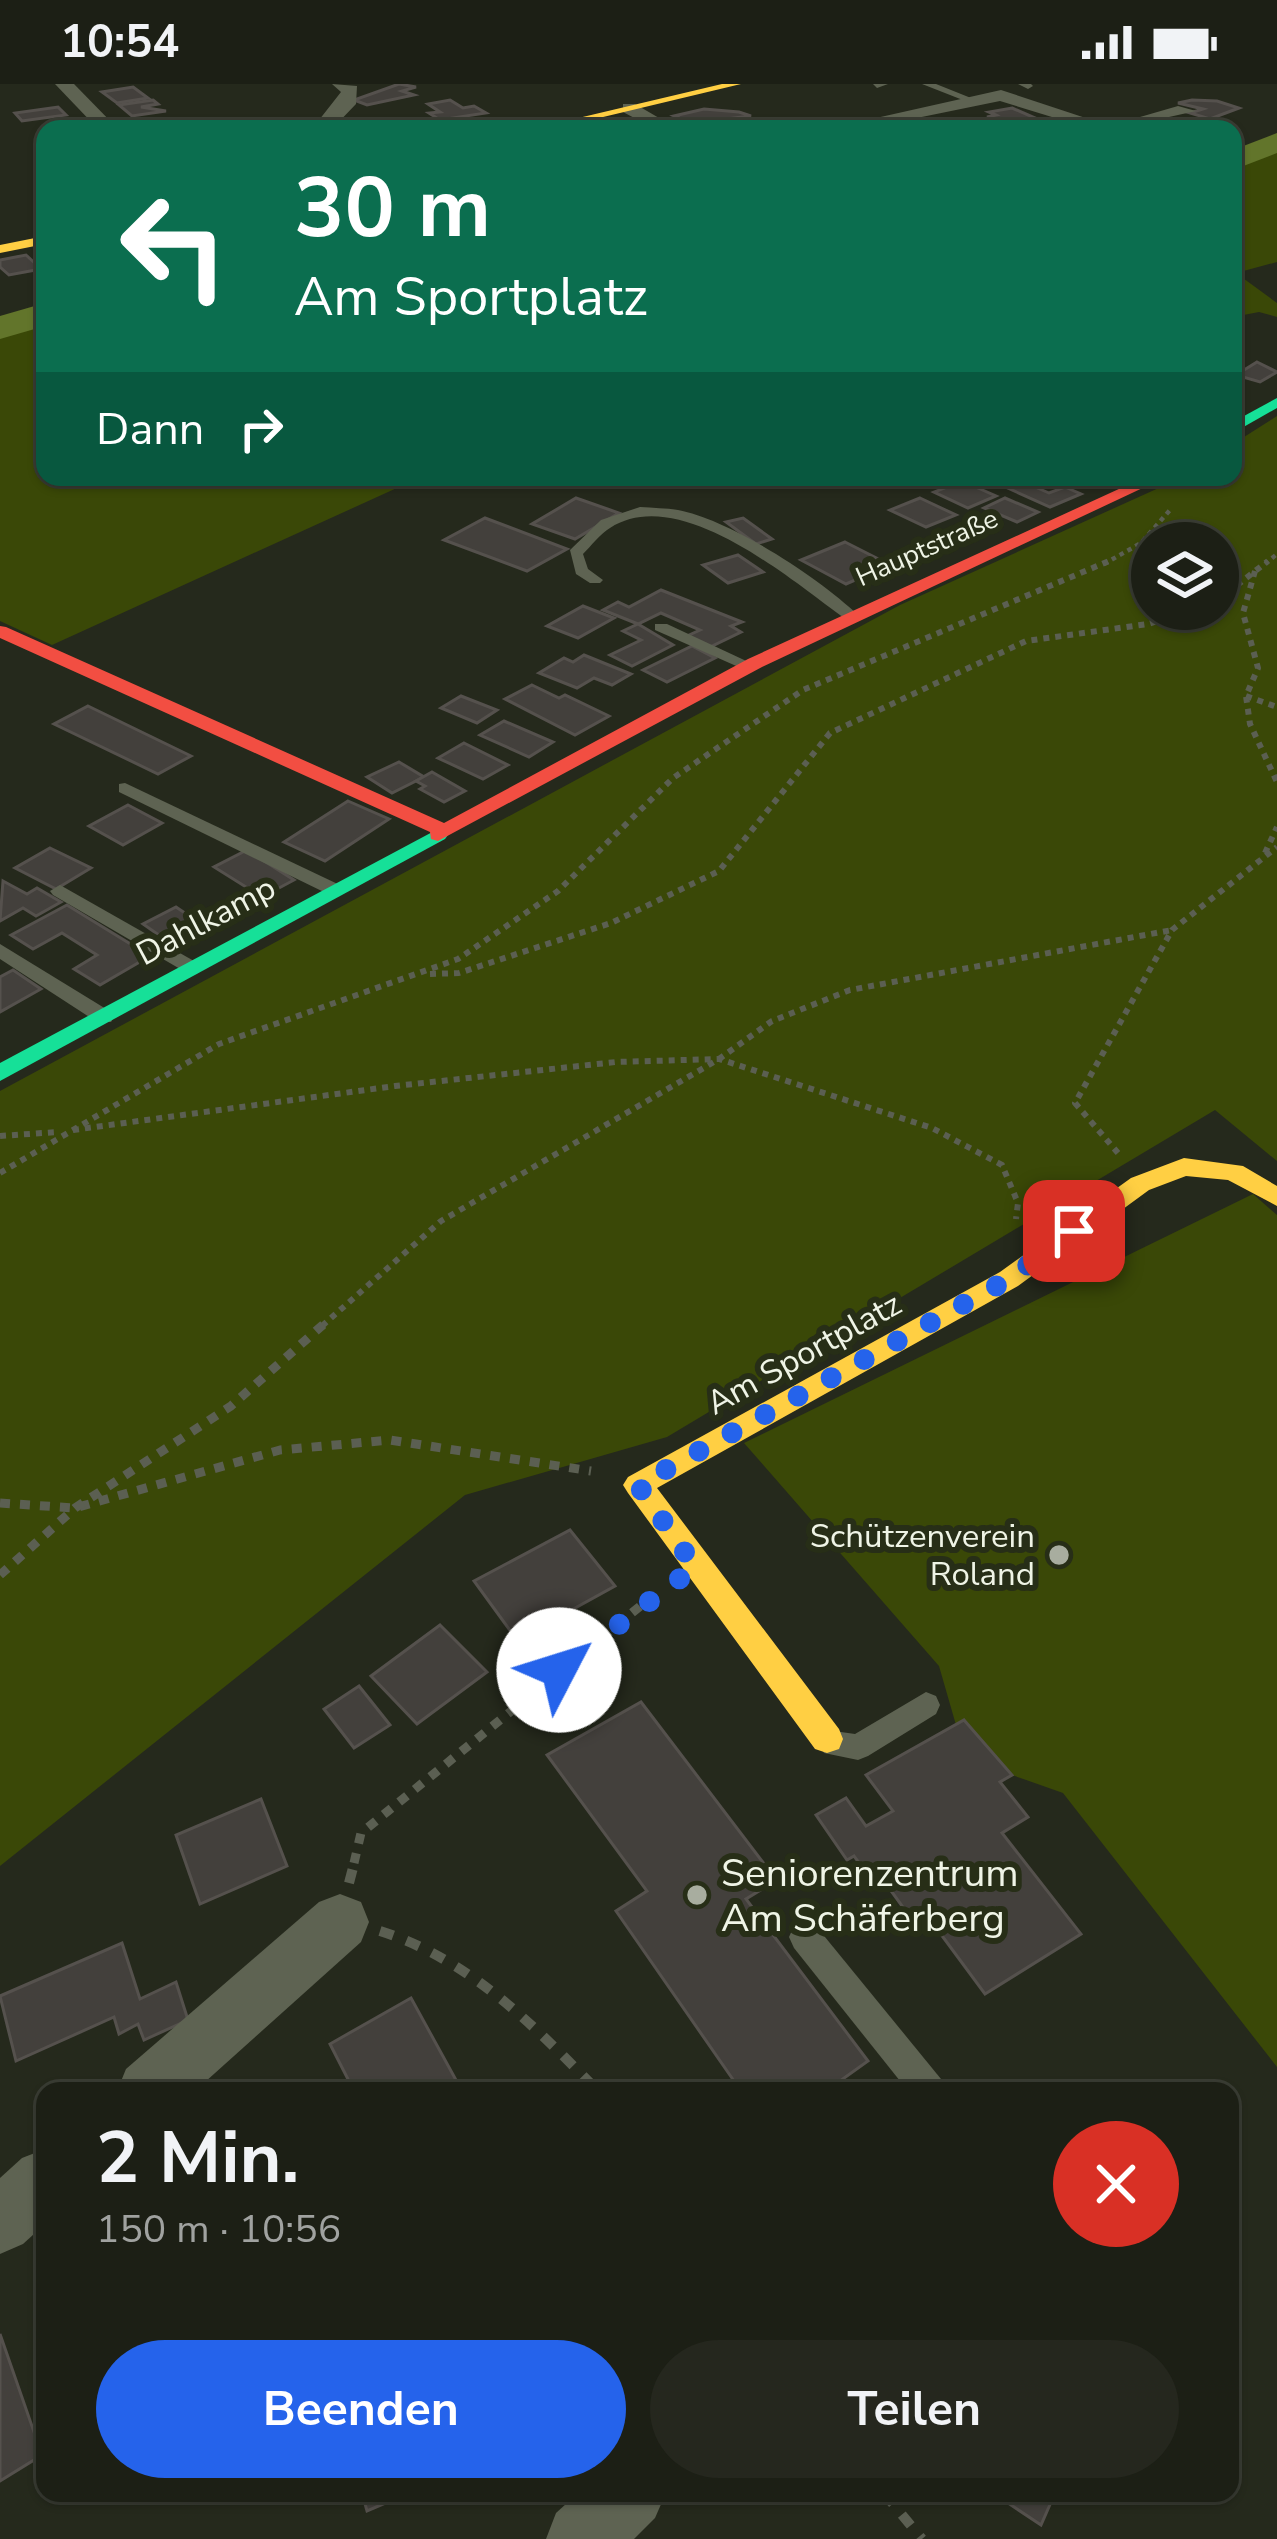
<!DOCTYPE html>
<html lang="de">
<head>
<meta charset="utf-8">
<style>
	:root { --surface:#1c1f15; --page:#25271e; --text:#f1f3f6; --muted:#a0a2a0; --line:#3a3d34; --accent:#2563eb }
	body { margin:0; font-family:"Nunito Sans",sans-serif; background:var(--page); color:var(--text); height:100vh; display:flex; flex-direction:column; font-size:45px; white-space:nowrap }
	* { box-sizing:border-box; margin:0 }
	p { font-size:39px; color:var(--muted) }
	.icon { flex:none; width:66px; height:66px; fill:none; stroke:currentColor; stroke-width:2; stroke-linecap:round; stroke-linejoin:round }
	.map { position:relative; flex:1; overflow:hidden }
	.panel { position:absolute; left:36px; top:1998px; width:1203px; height:420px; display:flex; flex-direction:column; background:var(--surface); border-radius:24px; box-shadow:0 3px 9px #0004,0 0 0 3px var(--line) }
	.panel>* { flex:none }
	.guide { position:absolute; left:36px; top:36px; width:1206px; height:366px; border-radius:24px; box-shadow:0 3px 9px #0004,0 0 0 3px var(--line); background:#0b6e4f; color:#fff; overflow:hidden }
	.fabs { position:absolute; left:1131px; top:438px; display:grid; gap:24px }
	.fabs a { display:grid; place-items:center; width:108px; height:108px; border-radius:50%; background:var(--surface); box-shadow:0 3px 9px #0004,0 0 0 3px var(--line); font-size:60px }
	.pin { position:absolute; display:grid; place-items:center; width:102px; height:102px; color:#fff; margin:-51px; border-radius:24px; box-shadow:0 6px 18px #0006 }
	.me { position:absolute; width:132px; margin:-66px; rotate:50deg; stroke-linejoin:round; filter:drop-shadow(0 0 9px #0008) }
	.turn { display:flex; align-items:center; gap:42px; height:252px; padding:0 60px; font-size:54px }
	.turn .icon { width:156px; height:156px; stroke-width:2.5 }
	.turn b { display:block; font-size:84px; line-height:102px }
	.then { display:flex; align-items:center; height:114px; padding:0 60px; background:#0003; gap:24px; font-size:45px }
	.round { display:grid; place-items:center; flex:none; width:126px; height:126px; border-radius:63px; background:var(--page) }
	.headline { display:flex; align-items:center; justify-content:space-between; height:204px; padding:0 60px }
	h1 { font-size:72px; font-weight:700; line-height:90px }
	.button { display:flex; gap:24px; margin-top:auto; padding:24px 60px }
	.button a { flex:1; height:138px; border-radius:72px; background:var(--accent); color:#fff; font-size:48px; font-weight:700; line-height:138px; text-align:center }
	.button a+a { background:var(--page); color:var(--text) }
	.status { display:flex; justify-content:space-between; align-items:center; height:84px; padding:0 60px; background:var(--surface); direction:ltr }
	.status svg { height:33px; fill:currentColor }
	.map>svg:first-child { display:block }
	.green { fill:#3a4807; fill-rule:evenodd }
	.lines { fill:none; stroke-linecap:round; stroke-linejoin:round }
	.river { fill:#62752b; fill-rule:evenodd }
	.building { fill:#43403c; stroke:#55514d; stroke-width:3 }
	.path-far3 { stroke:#5b5f52; stroke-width:4.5; stroke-dasharray:4.5 4.5; stroke-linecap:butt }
	.path-far2 { stroke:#5b5f52; stroke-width:6; stroke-dasharray:6 6; stroke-linecap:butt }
	.path-far1 { stroke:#5b5f52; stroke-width:9; stroke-dasharray:10 10; stroke-linecap:butt }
	.path { stroke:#5b5f52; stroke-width:10; stroke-dasharray:14 14; stroke-linecap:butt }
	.lane { fill:#5e6352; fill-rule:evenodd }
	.street { fill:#5e6352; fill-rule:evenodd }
	.fast { fill:#16e098; fill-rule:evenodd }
	.slow { fill:#ffcf43; fill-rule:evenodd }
	.jam { fill:#f24e42; fill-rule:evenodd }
	.route { stroke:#2563eb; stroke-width:21; stroke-dasharray:0 37.8 }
	.poi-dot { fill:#a8ad9f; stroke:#272e17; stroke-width:4.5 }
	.labels { text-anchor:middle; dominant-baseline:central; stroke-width:12; stroke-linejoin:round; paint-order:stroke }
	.far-street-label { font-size:27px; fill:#eff4e6; stroke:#272e17 }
	.street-label { font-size:33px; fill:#eff4e6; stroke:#272e17 }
	.poi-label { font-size:33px; fill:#eff4e6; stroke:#272e17; text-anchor:end }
	.near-poi-label { font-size:39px; fill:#eff4e6; stroke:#272e17; text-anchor:start }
</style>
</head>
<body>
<div class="status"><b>10:54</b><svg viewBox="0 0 49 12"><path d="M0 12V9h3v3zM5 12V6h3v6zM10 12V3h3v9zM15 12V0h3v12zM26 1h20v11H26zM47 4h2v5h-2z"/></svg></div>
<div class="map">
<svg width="1277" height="2455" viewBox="0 0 1277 2455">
	<rect width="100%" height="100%" fill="#25291c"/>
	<g class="green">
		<polygon points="1277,60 1277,178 1236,189 1277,219 1277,233 1259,228 1233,233 1244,223 1233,216 1233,79"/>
		<polygon points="45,231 45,393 421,393 52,561 0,537 0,245"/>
		<path d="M1277,332V1077L1215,1026L667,1353L465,1411L0,1782V1007L900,521L1183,393H1233V360ZM1152,459H1218V525H1152Z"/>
		<polygon points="1253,1110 1277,1131 1277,1983 1063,1709 1012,1691 964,1636 956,1641 939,1582 744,1359"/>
	</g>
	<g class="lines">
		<g class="river">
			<polygon points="1277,49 1277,69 1233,86 1233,66"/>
			<polygon points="45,219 45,242 0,255 0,232"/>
		</g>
	</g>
	<g class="building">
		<polygon points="399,0 416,3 402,7 414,11 367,21 354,16"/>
		<polygon points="133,3 148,14 117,19 102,8"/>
		<polygon points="153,16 158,20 141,23 166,27 132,32 119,21"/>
		<polygon points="450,16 463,24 474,22 486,29 440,36 429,29 440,28 428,20"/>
		<polygon points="1192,16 1217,17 1239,24 1210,35 1190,29 1203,25 1178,19"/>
		<polygon points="58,23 66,31 22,37 15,29"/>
		<polygon points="1012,24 1035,34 1013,38 987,33 996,31 989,28"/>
		<polygon points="704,25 739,28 751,32 691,39 674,32"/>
		<polygon points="26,171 41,185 9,191 0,183 0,176"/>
		<polygon points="1257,278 1277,288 1260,298 1236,291"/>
		<polygon points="983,393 1037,393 1024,398 1049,409 1065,403 1081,410 1050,423"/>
		<polygon points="962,397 996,412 968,424 934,408"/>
		<polygon points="576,414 619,429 575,455 532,440"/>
		<polygon points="920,414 956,431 926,443 890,426"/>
		<polygon points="1005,414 1038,428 1017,438 984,424"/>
		<polygon points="485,434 567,465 527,487 444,456"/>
		<polygon points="743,434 772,455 756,460 726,438"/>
		<polygon points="845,458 890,481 846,500 801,476"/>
		<polygon points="738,471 763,488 728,499 703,481"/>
		<polygon points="661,506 742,538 731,542 741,548 710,563 687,552 700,546 661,529 638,540 603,526 618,518 629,523"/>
		<polygon points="583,522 614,534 578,554 547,542"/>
		<polygon points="638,540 673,561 632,582 610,571 641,556 623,547"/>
		<polygon points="692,562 715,574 667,598 643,586"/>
		<polygon points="584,571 631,590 612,601 594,594 577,604 539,589 564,574 573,578"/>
		<polygon points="532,601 559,614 565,611 609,632 575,651 505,615"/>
		<polygon points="461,612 497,626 477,639 441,624"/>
		<polygon points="88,622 191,672 158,690 54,640"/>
		<polygon points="504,637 553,658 529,673 480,651"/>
		<polygon points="464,659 508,681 483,695 438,674"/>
		<polygon points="399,678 424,693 392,709 367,693"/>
		<polygon points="432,688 465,707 444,718 420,705 425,702 416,697"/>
		<polygon points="348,717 389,735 325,777 284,758"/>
		<polygon points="128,721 162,739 123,761 89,742"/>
		<polygon points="50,764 91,784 56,805 15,784"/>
		<polygon points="247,766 294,796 262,813 214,783"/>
		<polygon points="3,797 27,810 37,804 61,818 36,832 23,824 0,837"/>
		<polygon points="67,821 150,872 100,901 74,885 97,871 62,849 33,865 11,851"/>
		<polygon points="176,823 210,846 176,863 143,840"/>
		<polygon points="13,886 41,905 0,928 0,893"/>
		<polygon points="570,1446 615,1502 517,1556 474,1497"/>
		<polygon points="440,1541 487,1588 417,1640 371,1592"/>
		<polygon points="359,1602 390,1641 354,1664 324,1625"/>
		<polygon points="641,1618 765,1781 764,1804 746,1815 868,1977 826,2007 741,2007 616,1827 647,1807 547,1671"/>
		<polygon points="964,1636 1012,1691 1000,1698 1028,1733 1002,1749 1081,1850 985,1910 923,1826 910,1833 884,1797 876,1802 854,1772 847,1776 816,1731 846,1714 866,1742 893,1727 866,1691"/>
		<polygon points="261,1715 287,1782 200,1820 176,1751"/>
		<polygon points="122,1859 140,1915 176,1898 188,1936 144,1956 138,1940 119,1950 114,1933 16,1977 0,1912"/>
		<polygon points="411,1914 462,2007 354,2007 330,1960"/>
		<polygon points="0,2250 42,2371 0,2397"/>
		<polygon points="362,2409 409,2409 367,2427"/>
		<polygon points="993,2409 1055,2409 1041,2441"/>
	</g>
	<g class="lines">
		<g class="path-far3">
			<polyline points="1104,480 1141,459 1170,426"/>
			<polyline points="1265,480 1277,470"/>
		</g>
		<g class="path-far2">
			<polyline points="1255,487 1243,529 1258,584 1246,612 1250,640 1277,698"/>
			<polyline points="1218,516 1268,477"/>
			<polyline points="1246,612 1277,623"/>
			<polyline points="1265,769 1277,743"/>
			<polyline points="430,890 459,889 611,839 719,787 830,649 1026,557 1148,540 1194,525"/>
			<polyline points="73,1046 395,1002 616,978 719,975 932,1044 1002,1081 1018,1119 1016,1135"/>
			<polyline points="0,1052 58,1048"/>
			<polyline points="1118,1069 1075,1019 1172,846 1277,763"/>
			<polyline points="0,1089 219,960 458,875 558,807 673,694 803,606 1109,477"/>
			<polyline points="322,1242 441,1137 719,975 772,937 850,906 1172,846"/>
		</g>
		<g class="path-far1">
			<polyline points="0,1419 75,1424 280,1366 390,1356 591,1387"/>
			<polyline points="0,1491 75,1424 231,1322 325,1239"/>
			<polyline points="354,1779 361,1749 654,1511"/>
		</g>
		<g class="path">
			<polyline points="349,1799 355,1776"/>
			<path d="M380,1847C471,1876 533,1941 598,2007"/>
			<polyline points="884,2409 922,2455"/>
		</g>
		<g class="lane">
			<polygon points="873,0 888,0 877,4"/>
			<polygon points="922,0 936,0 981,18 973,20"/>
			<polygon points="1018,0 1031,0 1033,2 1028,5"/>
			<polygon points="1178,22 1196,27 1115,45 1102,44"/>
			<path d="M640,423C653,424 666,424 678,426C731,436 819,494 858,531L844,534C791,496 679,399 610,444C600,450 591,462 583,470L588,485L603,496L600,499H590L576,490L570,466L601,436Z"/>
			<polygon points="655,540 667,540 757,582 743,585 655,546"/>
			<polygon points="125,699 344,803 347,807 337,813 330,811 119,708 119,700"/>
			<polygon points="60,801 201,881 204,885 194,891 187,889 53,811 50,807"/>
			<polygon points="0,860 111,928 114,933 111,938 97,938 0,875"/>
			<polygon points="926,1608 936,1612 940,1621 936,1630 868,1672 858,1676 824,1669 819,1660 824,1651 834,1647 855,1650"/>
			<polygon points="805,1838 816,1842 941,1995 946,2007 908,2007 794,1864 789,1853 794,1842"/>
		</g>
		<g class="street">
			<polygon points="55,0 74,0 118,45 98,45"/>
			<polygon points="332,0 357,2 356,20 332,45 312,45 341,8"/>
			<polygon points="1001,6 1119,45 1091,45 1000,17 863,45 827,45"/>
			<polygon points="623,20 635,20 678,45 655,45 623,28"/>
			<polygon points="340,1810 361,1818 369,1838 361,1858 195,2007 117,2007 126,1985 319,1818"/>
			<polygon points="45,2065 45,2140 23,2160 0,2170 0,2094 22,2074"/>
			<polygon points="578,2409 666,2409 655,2434 634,2455 546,2455 556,2429"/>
		</g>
		<g class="fast">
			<polygon points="1277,314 1277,324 1233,349 1233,338"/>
			<polygon points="438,745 448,751 445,755 0,997 0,979"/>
		</g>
		<g class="slow">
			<polygon points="722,0 741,0 553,45 532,45"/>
			<polygon points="45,152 45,160 0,169 0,161"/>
			<polygon points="1184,1074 1243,1082 1277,1102 1277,1122 1228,1096 1186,1092 1149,1106 1018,1202 657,1404 839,1645 843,1655 839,1665 827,1669 815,1665 628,1409 623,1401 628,1393 1000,1188 1131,1094"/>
		</g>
		<polygon class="jam" points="1145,393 1166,393 762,583 438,757 431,755 430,748 0,554 0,542 6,543 444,739 748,575"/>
	</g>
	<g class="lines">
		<polyline class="route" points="559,1586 695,1483 638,1401 1009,1195 1074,1147"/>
	</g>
	<g class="poi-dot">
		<circle cx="1059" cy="1471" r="12"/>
		<circle cx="697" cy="1811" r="12"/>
	</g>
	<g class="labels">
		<g class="far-street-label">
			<text transform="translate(927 464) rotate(-24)">Hauptstraße</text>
		</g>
		<g class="street-label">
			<text transform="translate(206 837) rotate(-28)">Dahlkamp</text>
			<text transform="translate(804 1270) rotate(-29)">Am Sportplatz</text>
		</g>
		<g class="poi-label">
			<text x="1035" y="1452">Schützenverein<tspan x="1035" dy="38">Roland</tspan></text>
		</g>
		<g class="near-poi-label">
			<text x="721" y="1789">Seniorenzentrum<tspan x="721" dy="45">Am Schäferberg</tspan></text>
		</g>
	</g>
</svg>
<div class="fabs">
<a><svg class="icon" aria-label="layers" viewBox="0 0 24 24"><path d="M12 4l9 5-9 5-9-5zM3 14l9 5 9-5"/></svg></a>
</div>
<div class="pin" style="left:1074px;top:1147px;background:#d93025"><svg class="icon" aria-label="arrive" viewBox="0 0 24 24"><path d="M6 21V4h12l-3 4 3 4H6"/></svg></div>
<svg class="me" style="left:559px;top:1586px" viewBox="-20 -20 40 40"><circle r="19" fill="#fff"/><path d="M0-13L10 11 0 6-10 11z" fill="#2563eb"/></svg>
<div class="guide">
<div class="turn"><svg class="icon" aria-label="left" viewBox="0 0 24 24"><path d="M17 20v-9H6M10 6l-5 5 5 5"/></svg><div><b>30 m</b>Am Sportplatz</div></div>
<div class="then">Dann<svg class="icon" aria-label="right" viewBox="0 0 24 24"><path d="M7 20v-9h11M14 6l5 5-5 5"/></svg></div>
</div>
<section class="panel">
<div class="headline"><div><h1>2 Min.</h1><p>150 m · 10:56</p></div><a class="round" style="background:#d93025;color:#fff"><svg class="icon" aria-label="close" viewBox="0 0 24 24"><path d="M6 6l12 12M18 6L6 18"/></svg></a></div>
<div class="button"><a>Beenden</a><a>Teilen</a></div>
</section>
</div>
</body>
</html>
